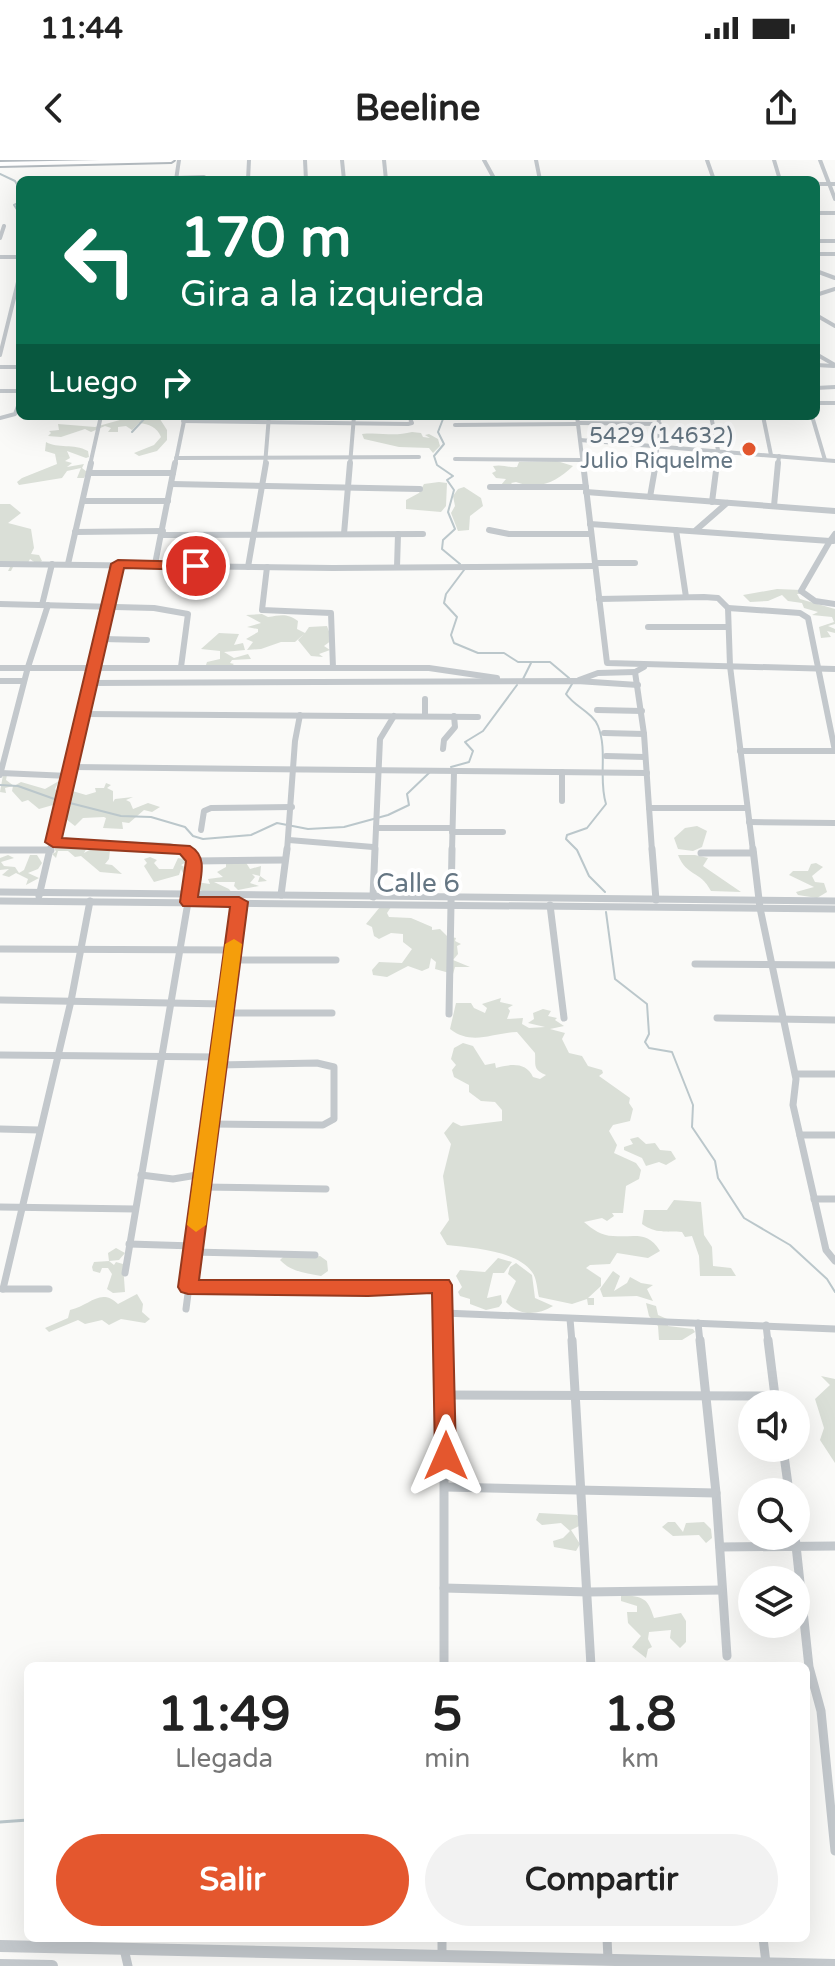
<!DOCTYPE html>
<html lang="es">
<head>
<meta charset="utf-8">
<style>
	:root { --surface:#fff; --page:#f2f2f2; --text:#222; --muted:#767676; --accent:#e4572e }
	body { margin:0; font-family:"Varela Round",sans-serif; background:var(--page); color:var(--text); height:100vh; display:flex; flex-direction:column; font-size:30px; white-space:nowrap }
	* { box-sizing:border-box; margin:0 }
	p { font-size:26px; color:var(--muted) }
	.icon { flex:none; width:44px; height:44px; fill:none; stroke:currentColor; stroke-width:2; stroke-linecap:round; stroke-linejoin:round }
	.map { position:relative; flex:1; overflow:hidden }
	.details { position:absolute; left:24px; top:1502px; width:786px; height:280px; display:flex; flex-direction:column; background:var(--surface); border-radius:12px; box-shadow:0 8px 32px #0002 }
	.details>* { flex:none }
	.hud { position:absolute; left:16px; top:16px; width:804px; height:244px; border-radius:12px; box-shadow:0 8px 32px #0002; background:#0b6e4f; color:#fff; overflow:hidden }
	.controls { position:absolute; left:738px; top:1230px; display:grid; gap:16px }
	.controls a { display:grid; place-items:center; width:72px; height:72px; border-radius:50%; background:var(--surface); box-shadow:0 8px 32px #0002; font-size:40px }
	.pin { position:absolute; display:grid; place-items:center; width:68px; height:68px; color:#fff; margin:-34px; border:4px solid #fff; border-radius:50%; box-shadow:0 2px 8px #0007 }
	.me { position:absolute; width:88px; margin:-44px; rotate:0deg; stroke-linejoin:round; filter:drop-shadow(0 0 6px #0008) }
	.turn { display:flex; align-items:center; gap:28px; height:168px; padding:0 32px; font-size:36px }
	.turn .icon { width:104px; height:104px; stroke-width:2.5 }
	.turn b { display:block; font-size:56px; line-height:68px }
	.then { display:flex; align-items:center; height:76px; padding:0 32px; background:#0003; gap:16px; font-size:30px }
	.eta { display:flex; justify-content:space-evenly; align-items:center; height:136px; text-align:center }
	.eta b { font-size:48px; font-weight:800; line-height:56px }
	.button { display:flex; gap:16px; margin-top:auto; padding:16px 32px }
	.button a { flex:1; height:92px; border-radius:48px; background:var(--accent); color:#fff; font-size:32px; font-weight:800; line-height:92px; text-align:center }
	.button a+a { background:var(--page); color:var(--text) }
	.status { display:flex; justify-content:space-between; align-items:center; height:56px; padding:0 40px; background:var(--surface); direction:ltr }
	.status svg { height:22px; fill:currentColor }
	header { display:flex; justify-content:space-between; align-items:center; height:104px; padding:0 32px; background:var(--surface); font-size:36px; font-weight:800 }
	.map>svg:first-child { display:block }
	.green { fill:#dadfd7 }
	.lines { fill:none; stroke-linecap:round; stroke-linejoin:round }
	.stream-far1 { stroke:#bbc7cb; stroke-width:2 }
	.stream { stroke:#bbc7cb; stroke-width:3 }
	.secondary-casing { stroke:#b3babf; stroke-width:4 }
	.minor-far3 { stroke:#c3c8cc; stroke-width:4 }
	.minor-far2 { stroke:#c3c8cc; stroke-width:6 }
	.minor-far1 { stroke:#c3c8cc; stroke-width:7 }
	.minor { stroke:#c3c8cc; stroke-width:9 }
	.tertiary { stroke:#c3c8cc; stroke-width:12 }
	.secondary { fill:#fff; fill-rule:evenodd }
	.route { fill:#e4572e; stroke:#94391e; stroke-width:2 }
	.slow { fill:#f59e0b }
	.poi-dot { fill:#e4572e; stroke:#fff; stroke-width:3 }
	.labels { text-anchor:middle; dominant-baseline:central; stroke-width:8; stroke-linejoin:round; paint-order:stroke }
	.far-poi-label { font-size:22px; fill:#657683; stroke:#fff; text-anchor:end }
	.street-label { font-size:26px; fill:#657683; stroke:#fff }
</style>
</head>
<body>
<div class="status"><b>11:44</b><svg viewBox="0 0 49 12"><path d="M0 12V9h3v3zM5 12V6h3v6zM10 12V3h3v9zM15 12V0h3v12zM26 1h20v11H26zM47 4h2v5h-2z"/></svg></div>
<header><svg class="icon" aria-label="back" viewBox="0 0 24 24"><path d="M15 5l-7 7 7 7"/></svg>Beeline<svg class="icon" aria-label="share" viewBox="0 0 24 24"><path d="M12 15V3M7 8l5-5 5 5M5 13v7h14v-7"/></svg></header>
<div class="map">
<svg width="835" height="1806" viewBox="0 0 835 1806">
	<rect width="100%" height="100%" fill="#fafaf8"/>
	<g class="green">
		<path d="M134,256H158L167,270V280L157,291L139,296L134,293L154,285L161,277C157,267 149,264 139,263L132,270L126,266L118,267V272H108L111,268L105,266L91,272L85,269L61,277L48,276L51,273L49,271L59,270L58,264L95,267Z"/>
		<path d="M412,272L421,273L423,277L430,278L425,275L429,274L438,279L440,286L433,293L429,288L399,287L364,279L362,274C381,272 393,277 412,272Z"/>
		<path d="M46,282C58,289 73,283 88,291L89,297L86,298L67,291L70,298L65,301L72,303L67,307L84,304L82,308L87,312L84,318H77L81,308L67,311L62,318L19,325L17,322L22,318L57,304L55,294L45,291Z"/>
		<path d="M557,301L573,306C559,319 541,332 516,322L511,323L513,325H501L506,319L496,318L492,313L496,311L493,306C503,304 508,308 517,307L519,302Z"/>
		<polygon points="439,322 447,323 446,346 441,352 406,349 406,340 419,333 424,324"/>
		<polygon points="464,327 481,338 483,346 470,356 469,370 458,371 451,353 455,346 453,336 458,329"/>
		<polygon points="0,344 10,344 21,353 8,363 31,369 34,388 31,394 39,395 42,401 37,404 30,399 26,407 13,407 11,411 8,411 10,407 0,406"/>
		<polygon points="777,429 801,430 802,434 797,434 800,439 835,449 835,464 828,466 835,469 835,473 827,471 831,477 821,478 819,467 834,462 832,457 812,455 818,452 804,448 802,443 788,441 782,435 768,441 750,442 743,435"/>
		<path d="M262,454L268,457C281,455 287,453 298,461L297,469L305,473L309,467L327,466L332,480L324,486L330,490L319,494L323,497L311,496L298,480L304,474L295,482H281L261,489L247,490L253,482L246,479L258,472V469L247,467L261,463L246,455Z"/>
		<polygon points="219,473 239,474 234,485 243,483 245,490 224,492 234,498 248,494 251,499 232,500 230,503 234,504 228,508 206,505 207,502 220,499 220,491 201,489"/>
		<polygon points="3,615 7,615 6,620 14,626 21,622 45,629 59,621 55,629 60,634 56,635 60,643 39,649 28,640 22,642 12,631 13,626 5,628 6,633 0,632"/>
		<polygon points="106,623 111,625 107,628 113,631 113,642 115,639 133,637 126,640 130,642 133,649 148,643 160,647 152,652 144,650 129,663 122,662 123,669 103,668 106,658 104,657 83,658 75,666 62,656 69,649 67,642 69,630 86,635 96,632 95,628 104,628"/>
		<polygon points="697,666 707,671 702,687 693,691 678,689 674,678 685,668"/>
		<polygon points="84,683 88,686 84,693 97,686 110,690 109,699 105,704 112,705 122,714 100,712 81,696 75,697 68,691 58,691 56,698 52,694 56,692 54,687 69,688"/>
		<polygon points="8,695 14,698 1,702 4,706 15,707 19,713 24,710 30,695 37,695 42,703 38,709 28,713 39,718 26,725 28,719 16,713 9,717 2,715 9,709 0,710 0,698"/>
		<path d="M678,695H695L708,698L703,706L741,732L711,731C700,710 687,717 678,695Z"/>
		<polygon points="150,697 157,700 154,703 159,709 173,709 178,698 190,700 181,705 191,711 183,713 181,709 179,715 154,722 144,706 147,703 144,699"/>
		<polygon points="245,701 250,709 261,706 260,716 267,721 258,722 260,716 252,714 255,717 250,723 259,726 238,730 234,726 235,722 214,722 229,729 239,743 192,741 191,737 219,736 196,729 196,722 210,724 208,719 223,717 217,712 226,707 226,703"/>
		<polygon points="816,703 823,707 812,716 815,722 824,723 827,732 817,738 798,735 796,732 814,727 789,715 793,711 808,711 811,704"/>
		<polygon points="380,747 391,747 387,753 389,757 411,758 432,767 432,770 440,769 447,776 456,778 455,781 461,784 457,786 458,794 453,800 470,807 455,807 453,814 435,809 436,802 431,798 429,808 422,811 408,806 387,817 373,815 372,810 379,802 402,803 412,789 403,782 403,774 391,773 379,779 374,776 372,767 366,764"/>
		<path d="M501,838L500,842L513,845L508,848L510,851L507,859L523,858L522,864L529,868L545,867L528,863L534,859L533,853L543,849L551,851L548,856L557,858L555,860L564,866L550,869L565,873L562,879L569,893L582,896L588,906L602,910L603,913L599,916L630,938L629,943L633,949L630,961L613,965L609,971L617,985L614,993L636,1003L641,1010L639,1019L626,1026L623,1053H612L614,1056L607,1061L602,1058L584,1062C592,1069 602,1076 613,1076C634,1078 647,1070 660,1091L648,1098L617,1093L610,1104L590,1105L586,1108L601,1118V1126L588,1138H594V1145H588L587,1139L572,1144L539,1137C537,1130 537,1118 532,1112C516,1090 472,1088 447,1085L440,1073L449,1060L443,1016L451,984L444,973L453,962L461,966L502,961V950L495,942L481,941L469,932V925L454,917L452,910L456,905L451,899L454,888L463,883L473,886L485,905L495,903L496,908C511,904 526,902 533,917L540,919L546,915C532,909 536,905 535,893L517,872C492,873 472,886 450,869L456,843H471L474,848L485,853L487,848L482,844Z"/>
		<polygon points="638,977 646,984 655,983 660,990 671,991 676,999 666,1005 659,1002 646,1006 642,998 624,990 624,987 633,984 630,979"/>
		<path d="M674,1040L701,1042L704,1075L712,1087L713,1106L731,1108L736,1116H700L699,1096L692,1076L685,1077L682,1072C666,1071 656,1074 642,1064L644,1050H667Z"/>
		<polygon points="116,1088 125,1093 119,1100 109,1101 114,1105 116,1102 123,1104 125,1132 113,1133 107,1129 112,1114 108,1108 102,1108 100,1113 93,1111 92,1107 94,1102 109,1101 108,1093"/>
		<path d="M285,1095L307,1098L320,1096L327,1101L328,1111L321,1116C306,1113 291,1112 280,1100Z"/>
		<polygon points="498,1098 512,1102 504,1113 493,1113 487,1138 501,1135 502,1143 499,1147 486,1150 470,1144 470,1139 460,1136 458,1132 462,1127 456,1116 460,1110 485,1112"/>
		<path d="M516,1103L532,1115L535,1138L553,1146C537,1156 519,1156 506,1142L516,1121L508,1114L510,1107Z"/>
		<polygon points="613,1111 620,1116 614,1131 627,1123 630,1117 641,1123 653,1125 647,1129 653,1141 637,1136 603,1137 600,1129"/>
		<path d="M137,1134L143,1144L142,1152L150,1159L145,1163L121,1159L109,1165L102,1160L85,1164L78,1160L49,1172L45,1168L68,1158L70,1150C90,1146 100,1127 118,1144Z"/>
		<polygon points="646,1143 656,1146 658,1155 667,1159 668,1166 693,1169 695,1172 682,1180 659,1180 658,1166 649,1156"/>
		<polygon points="821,1216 835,1219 835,1303 820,1280 824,1268 815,1239 830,1225"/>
		<polygon points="539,1353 577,1355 580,1359 579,1366 571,1370 580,1384 576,1391 554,1387 553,1381 563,1378 570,1371 561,1363 542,1365 536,1360"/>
		<polygon points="668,1362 675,1362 683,1372 686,1363 704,1362 711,1369 712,1378 706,1383 699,1375 673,1376 662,1367"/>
		<path d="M621,1434C645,1438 647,1437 654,1458L681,1453L686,1461V1482L680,1488L670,1478L671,1470L649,1472L648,1479L652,1487L648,1489L646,1498L632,1487L641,1476L628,1463L627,1452H637V1446L621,1441Z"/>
	</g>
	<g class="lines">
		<g class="stream-far1">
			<polyline points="0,14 15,21 20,30"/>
			<polyline points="20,42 14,45 20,54"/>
			<polyline points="449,256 443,259 438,272 444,284 434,296 437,305 453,316 447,320 454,330 448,352 455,369 443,380 442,389 460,404"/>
			<polyline points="132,272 147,256"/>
			<polyline points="464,410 446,434 444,443 457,457 451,475 454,483 478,493 504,493 518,502 550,502 569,518"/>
			<polyline points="523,519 531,503"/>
			<path d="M572,524L566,534C574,546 593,553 598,566C608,591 598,619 606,644L587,668L567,675L566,679L577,690L589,716L605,732"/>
			<polyline points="451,607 469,602 473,591 465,582 483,571 517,525"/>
			<polyline points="0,625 18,626 60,641"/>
			<polyline points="66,642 121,656 151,657 185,667 193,676 203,679 251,675 277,663 308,669 344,667 388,655 409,645 407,634 430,612"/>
			<polyline points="606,752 615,819 647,844 649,874 645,882 649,888 672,892 693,945 692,967 715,1001 718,1018 744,1058 790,1085 827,1119 835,1132"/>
		</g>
		<polyline class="stream" points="0,1662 28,1660"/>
		<g class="secondary-casing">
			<polygon id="secondary" points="100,0 174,0 171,2 0,6 0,2"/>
		</g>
		<g class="minor-far3">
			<polyline points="305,0 306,20"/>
			<polyline points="342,0 344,20"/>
			<polyline points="384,0 386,20"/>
			<polyline points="484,0 495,20"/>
			<polyline points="536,0 540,20"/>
			<polyline points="707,0 714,20"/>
			<polyline points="774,0 780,20"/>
			<polyline points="820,0 835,39"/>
			<polyline points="176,18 204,17"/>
			<polyline points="176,20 179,0"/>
			<polyline points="248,20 249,0"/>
			<polyline points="816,24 835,24"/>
			<polyline points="816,53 835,53"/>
			<polyline points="0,78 4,66"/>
			<polyline points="816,81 835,81"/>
			<polyline points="816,94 835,94"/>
			<polyline points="0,97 20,97"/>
			<polyline points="816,111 835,118"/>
			<polyline points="816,135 835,129"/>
			<polyline points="816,155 835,166"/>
			<polyline points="816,194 835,205"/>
			<polyline points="0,195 20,114"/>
			<polyline points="816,205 834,206"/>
			<polyline points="0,207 20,207"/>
			<polyline points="816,228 835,227"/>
			<polyline points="0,231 20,231"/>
			<polyline points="816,243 835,243"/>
			<polyline points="577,256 583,305"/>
			<polyline points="711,256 718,290 716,305"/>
			<polyline points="763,256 771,295"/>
			<polyline points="812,256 825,300"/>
			<polyline points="0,258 15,254 20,241"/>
			<polyline points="183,261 408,264 412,263 409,256"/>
			<polyline points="579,263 660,264"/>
			<polyline points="455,265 578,264"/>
			<polyline points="580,280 835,301"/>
			<polyline points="176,298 419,297"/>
			<polyline points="455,299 582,300"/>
			<polyline points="90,305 101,256"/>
			<polyline points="175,305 185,256"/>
			<polyline points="265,305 269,256"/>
			<polyline points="350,305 354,256"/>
			<polyline points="656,305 659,256"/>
			<polyline points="778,305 779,296"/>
		</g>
		<g class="minor-far2">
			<polyline points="583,303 607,503 835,509"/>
			<polyline points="89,313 173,313"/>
			<polyline points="172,324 420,329"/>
			<polyline points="490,327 586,327"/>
			<polyline points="586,332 835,351"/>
			<polyline points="650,337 656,303"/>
			<polyline points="83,341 168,341"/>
			<polyline points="712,342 717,303"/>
			<polyline points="774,346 778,303"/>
			<polyline points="590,364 830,381 835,374"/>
			<polyline points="489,370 509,374 591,374"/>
			<polyline points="676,370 686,437"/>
			<polyline points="696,370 727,343"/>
			<polyline points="75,372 163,371"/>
			<polyline points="344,374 350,303"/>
			<polyline points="162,375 423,374"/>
			<polyline points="833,381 830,381 801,431 815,441 835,444"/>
			<polyline points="595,403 635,403"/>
			<polyline points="0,404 333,408 595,406"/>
			<polyline points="68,404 91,303"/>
			<polyline points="155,404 175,303"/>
			<polyline points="248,407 266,303"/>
			<polyline points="267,407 262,450 331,453 333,508"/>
			<polyline points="397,407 398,374"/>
			<polyline points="599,439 704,437 718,438 728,448 730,506 753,691"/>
			<polyline points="0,444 154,448 188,454 181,507"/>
			<polyline points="42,445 52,404"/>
			<polyline points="728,448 800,453 808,458 835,591"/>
			<polyline points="648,467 727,467"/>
			<polyline points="102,479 147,480"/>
			<polyline points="644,507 635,512 644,574 652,691"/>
			<polyline points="0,508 429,508 497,518"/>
			<polyline points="579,520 598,513 635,512"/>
			<polyline points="0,521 24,521"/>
			<polyline points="92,523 577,521 638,525"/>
			<polyline points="425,539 425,556"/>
			<polyline points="597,550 642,551"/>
			<polyline points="85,554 478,557"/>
			<polyline points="604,573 644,574"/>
			<polyline points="443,589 444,580 455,567 454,556"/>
			<polyline points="740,591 835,591"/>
			<polyline points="606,596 645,597"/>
			<polyline points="73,607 647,613"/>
			<polyline points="562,612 562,641"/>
			<polyline points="1,613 69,616"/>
			<polyline points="0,615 28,507 48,445"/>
			<polyline points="649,648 747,648"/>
			<polyline points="749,662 835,663"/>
			<polyline points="376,668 452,668"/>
			<polyline points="201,670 204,651 211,648 292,647"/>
			<polyline points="452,672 503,672"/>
			<polyline points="289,680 373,687"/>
			<polyline points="53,682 169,686 187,691"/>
			<polyline points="0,690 51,690"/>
			<polyline points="50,691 73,607 118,404"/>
			<polyline points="287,691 295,581 300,555"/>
			<polyline points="375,691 380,579 394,556"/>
			<polyline points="452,691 454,612"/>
		</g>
		<g class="minor-far1">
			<polyline points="652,689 656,740"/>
			<polyline points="753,689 760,748 796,919 793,945 826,1090 835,1101"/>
			<polyline points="0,690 51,690"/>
			<polyline points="701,693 753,693"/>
			<polyline points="195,701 285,700"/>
			<polyline points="0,732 835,741"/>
			<polyline points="281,735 287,689"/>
			<polyline points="39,736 50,689"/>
			<polyline points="373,737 375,689"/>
			<polyline points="0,741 835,749"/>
			<polyline points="550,745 564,858"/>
			<polyline points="0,789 233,790"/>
			<polyline points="231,800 336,800"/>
			<polyline points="695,804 835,805"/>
			<polyline points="0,840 226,844"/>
			<polyline points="225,853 332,853"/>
			<polyline points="449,854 452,689"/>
			<polyline points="717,858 835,860"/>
			<polyline points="0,895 219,897"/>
			<polyline points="796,914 835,914"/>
			<polyline points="210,964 323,965 334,959 334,907 317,903 218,905"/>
			<polyline points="0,969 39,970"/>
			<polyline points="800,975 835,975"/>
			<polyline points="141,1015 173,1019 203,1014"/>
			<polyline points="202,1027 326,1029"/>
			<polyline points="814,1039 835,1039"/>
			<polyline points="0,1047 135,1049"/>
			<polyline points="129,1084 194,1086"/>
			<polyline points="193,1092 315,1095"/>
			<polyline points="125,1113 195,701 190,692 180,689"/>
			<polyline points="188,1127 368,1128 442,1125 444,1182"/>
			<polyline points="2,1129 49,1129"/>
			<polyline points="3,1129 71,841 90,741"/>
			<polyline points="186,1149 239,742"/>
			<polyline points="444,1153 835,1169"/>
			<polyline points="570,1159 572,1182"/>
			<polyline points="698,1163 700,1182"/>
			<polyline points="766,1165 768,1182"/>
		</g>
		<g class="minor">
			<polyline points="444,1180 444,1506"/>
			<polyline points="572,1180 591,1506"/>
			<polyline points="700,1180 716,1333 727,1496"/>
			<polyline points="768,1180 776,1244"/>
			<polyline points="445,1235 775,1236"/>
			<polyline points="783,1288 789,1332"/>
			<polyline points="446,1327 716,1333"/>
			<polyline points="795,1376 809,1507 821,1551 835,1691"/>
			<polyline points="720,1387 835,1386"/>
			<polyline points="444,1428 588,1432 722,1430"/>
			<polyline points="442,1778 442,1794"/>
			<polyline points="607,1778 608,1799"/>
			<polyline points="763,1778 766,1803"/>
			<polyline points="124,1789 128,1806"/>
		</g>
		<g class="tertiary">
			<polyline points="0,1786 835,1805"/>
			<polyline points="0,1805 52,1806"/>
		</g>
		<use href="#secondary" class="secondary"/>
	</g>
	<path class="route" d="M118,400L196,402L202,406L196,410L124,408L62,678L190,686C209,697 200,718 198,737H239L248,742L199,1120H449L452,1125L456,1296L453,1302L446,1305L438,1302L435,1296L432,1133L368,1136L188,1134L181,1132L178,1127L230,747L183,746L180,742L186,701L180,694L53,687L45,682L111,404Z"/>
	<polygon class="slow" points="234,779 242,784 206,1065 196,1072 187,1065 225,784"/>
	<circle class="poi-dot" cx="749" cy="289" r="8"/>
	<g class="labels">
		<g class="far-poi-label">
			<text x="733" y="276">5429 (14632)<tspan x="733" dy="25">Julio Riquelme</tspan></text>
		</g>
		<g class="street-label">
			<text x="418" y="723">Calle 6</text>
		</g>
	</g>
</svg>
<div class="controls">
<a><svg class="icon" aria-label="sound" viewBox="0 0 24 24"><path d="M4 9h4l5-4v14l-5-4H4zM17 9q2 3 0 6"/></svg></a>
<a><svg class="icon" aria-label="search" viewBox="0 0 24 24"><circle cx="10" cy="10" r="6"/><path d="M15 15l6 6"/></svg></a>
<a><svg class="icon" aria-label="layers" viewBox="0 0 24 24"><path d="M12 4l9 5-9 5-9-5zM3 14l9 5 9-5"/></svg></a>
</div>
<div class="pin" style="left:196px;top:406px;background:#d93025"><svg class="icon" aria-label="arrive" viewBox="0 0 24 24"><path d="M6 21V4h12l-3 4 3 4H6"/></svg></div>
<svg class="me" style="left:446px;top:1296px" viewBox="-20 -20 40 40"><path d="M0-17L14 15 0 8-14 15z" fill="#e4572e" stroke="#fff" stroke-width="4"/></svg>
<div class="hud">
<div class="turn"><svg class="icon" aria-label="left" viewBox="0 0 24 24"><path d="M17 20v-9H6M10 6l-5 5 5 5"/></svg><div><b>170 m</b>Gira a la izquierda</div></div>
<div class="then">Luego<svg class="icon" aria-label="right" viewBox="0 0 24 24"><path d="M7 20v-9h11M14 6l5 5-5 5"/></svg></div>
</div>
<section class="details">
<div class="eta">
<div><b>11:49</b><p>Llegada</p></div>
<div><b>5</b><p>min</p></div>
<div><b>1.8</b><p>km</p></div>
</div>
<div class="button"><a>Salir</a><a>Compartir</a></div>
</section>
</div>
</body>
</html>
